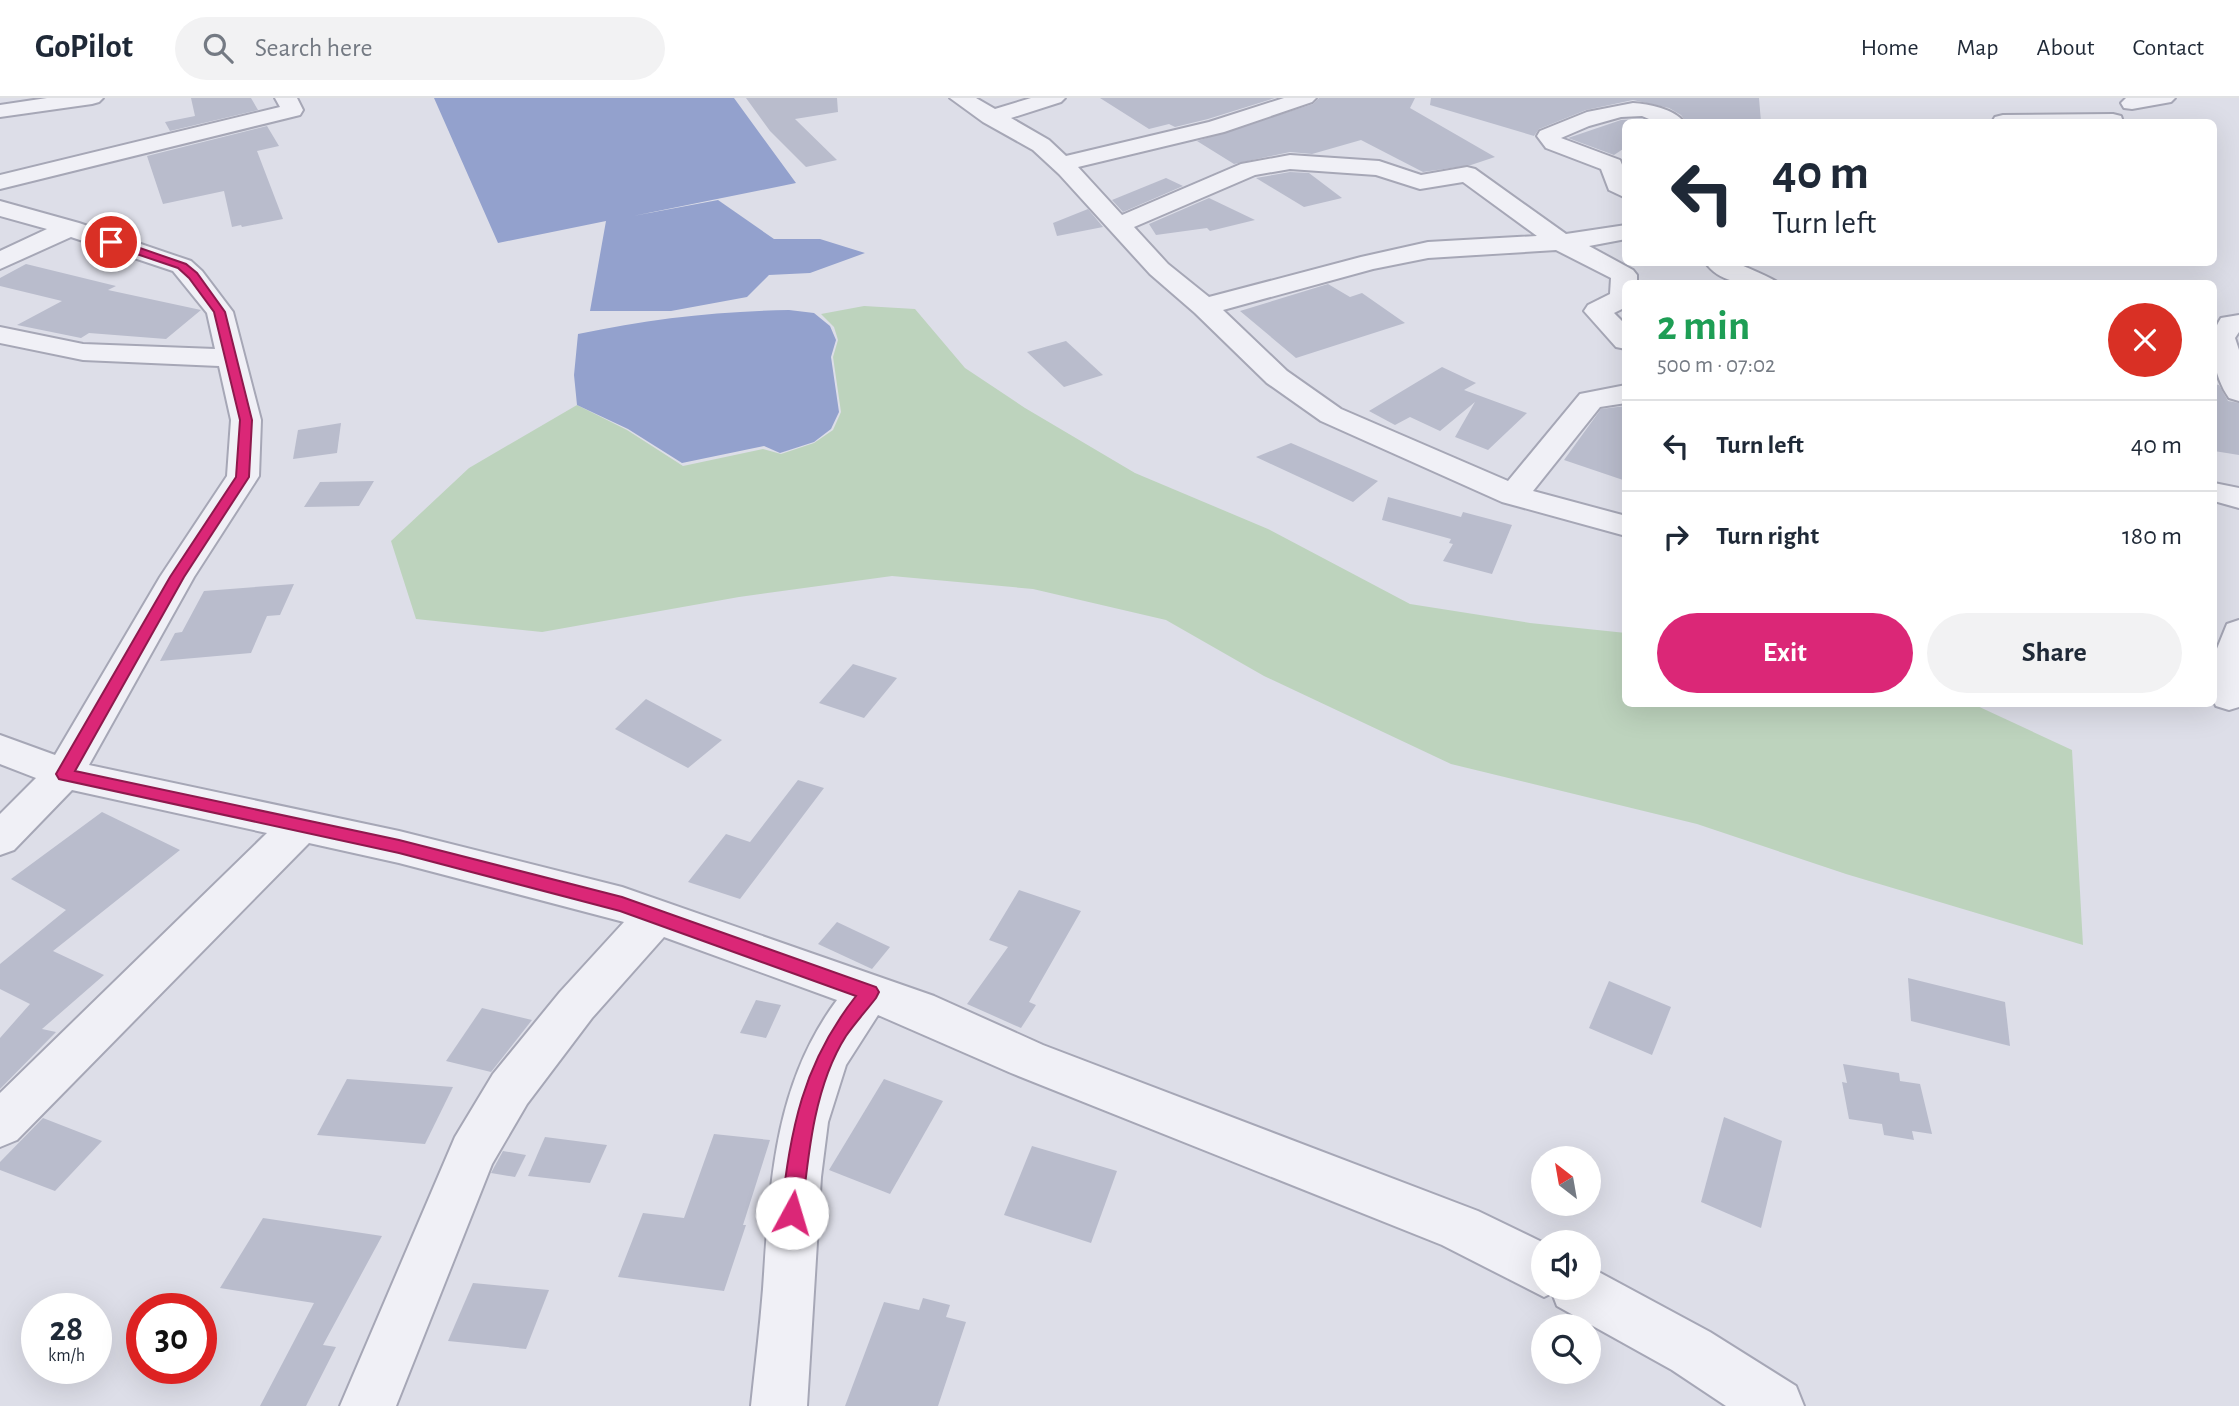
<!DOCTYPE html>
<html lang="en">
<head>
<meta charset="utf-8">
<style>
	:root { --surface:#fff; --page:#f2f2f3; --text:#1f2937; --muted:#747a83; --line:#e0e1e3; --accent:#db2777 }
	body { margin:0; font-family:"Alegreya Sans",sans-serif; background:var(--page); color:var(--text); height:100vh; display:flex; flex-direction:column; font-size:26px; white-space:nowrap }
	* { box-sizing:border-box; margin:0 }
	p { font-size:23px; color:var(--muted) }
	.icon { flex:none; width:38px; height:38px; fill:none; stroke:currentColor; stroke-width:2; stroke-linecap:round; stroke-linejoin:round }
	.map { position:relative; flex:1; overflow:hidden }
	.sheet { position:absolute; left:1622px; top:182px; width:595px; height:427px; display:flex; flex-direction:column; background:var(--surface); border-radius:10px; box-shadow:0 7px 28px #0002 }
	.sheet>* { flex:none }
	.guide { position:absolute; left:1622px; top:21px; width:595px; height:147px; border-radius:10px; box-shadow:0 7px 28px #0002; background:#fff; color:var(--text); overflow:hidden }
	.needle { width:46px; rotate:329deg }
	.tools { position:absolute; left:1531px; top:1048px; display:grid; gap:14px }
	.tools a { display:grid; place-items:center; width:70px; height:70px; border-radius:50%; background:var(--surface); box-shadow:0 7px 28px #0002; font-size:35px }
	.speed { position:absolute; left:21px; top:1195px; display:flex; gap:14px; font-size:35px; font-weight:700; text-align:center }
	.speed>* { display:grid; place-content:center; width:91px; height:91px; border-radius:50%; background:var(--surface); box-shadow:0 7px 28px #0002; line-height:1 }
	.speed small { font-size:18px; font-weight:400 }
	.speed .limit { border:10px solid #d22; background:#fff; color:#111 }
	.pin { position:absolute; display:grid; place-items:center; width:60px; height:60px; color:#fff; margin:-30px; border:4px solid #fff; border-radius:50%; box-shadow:0 2px 7px #0007 }
	.me { position:absolute; width:77px; margin:-38px; rotate:6deg; stroke-linejoin:round; filter:drop-shadow(0 0 5px #0008) }
	.turn { display:flex; align-items:center; gap:24px; height:147px; padding:0 35px; font-size:32px }
	.turn .icon { width:91px; height:91px; stroke-width:2.5 }
	.turn b { display:block; font-size:49px; line-height:60px }
	.round { display:grid; place-items:center; flex:none; width:74px; height:74px; border-radius:37px; background:var(--page) }
	.headline { display:flex; align-items:center; justify-content:space-between; height:119px; padding:0 35px }
	h1 { font-size:42px; font-weight:600; line-height:52px; color:#1e9e55 }
	.primary-button { display:flex; gap:14px; margin-top:auto; padding:14px 35px }
	.primary-button a { flex:1; height:80px; border-radius:42px; background:var(--accent); color:#fff; font-size:28px; font-weight:600; line-height:80px; text-align:center }
	.primary-button a+a { background:var(--page); color:var(--text) }
	ul { padding:0; list-style:none }
	li { display:flex; align-items:center; gap:21px; height:91px; padding:0 35px; border-top:2px solid var(--line) }
	li div { flex:1 }
	li b { display:block; font-size:26px }
	li em { font-style:normal }
	header { display:flex; align-items:center; gap:42px; box-sizing:border-box; height:98px; padding:0 35px; background:var(--surface); border-bottom:2px solid var(--line) }
	header strong { font-size:33px }
	nav { display:flex; gap:38px; margin-inline-start:auto; font-size:24px }
	.search { width:490px; height:63px; background:var(--page); display:flex; align-items:center; gap:18px; box-sizing:border-box; padding:0 24px; border-radius:38px; color:var(--muted); font-size:26px }
	.map>svg:first-child { display:block }
	.green { fill:#bdd3bd }
	.water { fill:#93a1cd }
	.building { fill:#b9bccc }
	.lines { fill:none; stroke-linecap:round; stroke-linejoin:round }
	.minor-casing { stroke:#a6a7b6; stroke-width:4 }
	.minor { fill:#f0f0f6; fill-rule:evenodd }
	.route { fill:#db2777; stroke:#8e194d; stroke-width:2 }
</style>
</head>
<body>
<header>
<strong>GoPilot</strong>
<div class="search"><svg class="icon" aria-label="search" viewBox="0 0 24 24"><circle cx="10" cy="10" r="6"/><path d="M15 15l6 6"/></svg>Search here</div>
<nav><a>Home</a><a>Map</a><a>About</a><a>Contact</a></nav>
</header>
<div class="map">
<svg width="2239" height="1308" viewBox="0 0 2239 1308">
	<rect width="100%" height="100%" fill="#dddee8"/>
	<polygon class="green" points="864,208 915,211 965,270 1025,310 1135,375 1268,431 1410,506 1530,525 1626,535 1626,606 1973,606 2072,652 2083,847 1846,776 1697,726 1451,666 1264,578 1166,522 1033,491 892,478 739,499 542,534 416,521 391,443 469,370 577,307 627,332 683,368 763,351 781,356 814,345 833,332 841,314 833,259 838,242 834,229 821,216"/>
	<g class="water">
		<polygon points="434,0 734,0 796,85 633,118 718,102 774,141 820,141 865,155 810,175 769,177 747,199 671,213 590,213 606,123 498,145"/>
		<path d="M789,212L814,215L830,228L836,242L831,259L839,314L831,331L814,344L780,355L764,348L682,365L628,331L577,307L574,277L578,236C648,221 717,213 789,212Z"/>
	</g>
	<g class="building">
		<polygon points="191,0 251,0 258,12 170,33 165,24 195,18"/>
		<polygon points="746,0 837,0 838,14 795,21 837,62 806,69 770,33"/>
		<polygon points="1100,0 1275,0 1208,21 1175,29 1169,26 1149,31"/>
		<polygon points="1319,0 1415,0 1410,10 1495,59 1471,67 1423,74 1361,42 1312,56 1290,54 1234,66 1197,43 1313,6"/>
		<polygon points="1431,0 1759,0 1761,24 1686,24 1681,17 1669,10 1633,2 1586,12 1539,31 1534,38 1430,7"/>
		<polygon points="1642,21 1650,24 1626,24 1626,49 1614,57 1568,40 1621,22"/>
		<polygon points="267,28 279,48 257,53 283,121 242,129 241,127 232,129 224,93 163,106 147,58"/>
		<polygon points="1290,74 1309,75 1342,100 1304,109 1256,80"/>
		<polygon points="1166,80 1183,88 1123,114 1112,102"/>
		<polygon points="1209,100 1255,122 1210,133 1207,130 1156,137 1149,126"/>
		<polygon points="1088,111 1103,129 1057,138 1053,125"/>
		<polygon points="26,166 116,188 108,192 201,212 166,241 89,235 81,240 17,227 62,203 0,188 0,180"/>
		<polygon points="1328,186 1350,199 1362,195 1405,225 1296,260 1240,213"/>
		<polygon points="1066,243 1103,277 1064,289 1027,254"/>
		<polygon points="1442,269 1476,285 1464,292 1527,315 1488,352 1455,339 1475,304 1440,333 1410,319 1395,327 1369,313"/>
		<polygon points="2214,286 2219,287 2228,303 2239,305 2239,357 2214,353"/>
		<polygon points="1626,308 1626,383 1564,362 1601,311"/>
		<polygon points="341,325 337,355 293,361 298,332"/>
		<polygon points="1291,345 1351,371 1378,383 1353,404 1256,359"/>
		<polygon points="374,383 359,408 304,409 320,384"/>
		<polygon points="1388,399 1461,419 1463,414 1512,427 1492,476 1443,463 1453,446 1449,445 1451,441 1382,422"/>
		<polygon points="294,486 280,517 267,518 251,555 160,563 175,535 182,534 204,493"/>
		<polygon points="853,566 897,580 864,620 819,605"/>
		<polygon points="646,601 722,642 688,670 615,631"/>
		<polygon points="798,682 824,690 740,801 688,784 726,736 750,744"/>
		<polygon points="102,714 180,752 53,853 104,877 42,931 56,934 0,991 0,940 30,906 0,891 0,866 66,812 11,781"/>
		<polygon points="1019,792 1081,813 1029,904 1036,907 1021,930 967,906 1008,849 989,842"/>
		<polygon points="837,824 890,849 872,871 818,846"/>
		<polygon points="1908,880 2005,904 2010,948 1911,923"/>
		<polygon points="1609,883 1671,909 1652,957 1589,930"/>
		<polygon points="756,902 781,907 766,940 740,935"/>
		<polygon points="482,910 532,922 491,974 446,963"/>
		<polygon points="1843,966 1899,975 1900,983 1920,986 1932,1036 1912,1033 1914,1042 1884,1037 1882,1026 1849,1021 1842,984 1847,985"/>
		<polygon points="347,981 453,989 425,1046 317,1037"/>
		<polygon points="884,981 943,1003 890,1096 829,1072"/>
		<polygon points="1724,1019 1782,1043 1761,1130 1701,1104"/>
		<polygon points="43,1020 102,1043 55,1093 0,1072 0,1064"/>
		<polygon points="714,1036 770,1042 743,1127 746,1127 724,1193 618,1179 643,1115 684,1120"/>
		<polygon points="545,1039 607,1047 590,1085 528,1078"/>
		<polygon points="1032,1048 1117,1073 1091,1145 1004,1117"/>
		<polygon points="503,1053 526,1057 515,1079 491,1075"/>
		<polygon points="263,1120 382,1138 323,1247 336,1249 306,1308 260,1308 314,1205 220,1190"/>
		<polygon points="473,1185 549,1192 526,1251 448,1243"/>
		<polygon points="923,1200 950,1207 946,1219 966,1224 938,1308 845,1308 884,1204 919,1212"/>
	</g>
	<g class="lines">
		<g class="minor-casing">
			<g id="minor">
				<polygon points="47,0 103,0 99,4 92,6 0,19 0,7"/>
				<polygon points="275,0 297,0 303,12 300,17 0,91 0,77 280,9"/>
				<path d="M950,0H976L995,11L1031,0H1065L1061,4L1011,20L1049,42L1066,58L1209,24L1284,0H1316L1312,4L1224,34L1078,69L1122,117L1241,66L1290,57L1379,63L1421,77L1467,69L1475,71L1566,136L1626,127V141L1589,148L1633,172L1637,177V186H1626V209L1614,215L1626,227V251L1616,249L1584,213L1588,207L1610,196L1611,180L1556,152L1428,160L1373,171L1223,212L1287,273L1341,311L1508,383L1580,296L1626,287V305L1600,309L1533,393L1626,418V438L1502,404L1321,323L1267,285L1195,215L1150,176L1059,76L1033,52L983,24ZM1290,71L1376,77L1420,91L1463,84L1537,138L1428,144L1361,159L1209,199L1168,166L1134,129L1255,77Z"/>
				<polygon points="2126,0 2175,0 2171,4 2132,11 2124,10 2121,5"/>
				<path d="M1633,5C1649,6 1674,11 1684,24H1656L1642,18L1621,19L1589,28L1561,40L1620,62L1626,76V100L1609,92L1601,71L1546,50L1537,38L1540,33L1587,14Z"/>
				<polygon points="2113,16 2121,18 2123,24 1992,24 1995,19 2003,17"/>
				<path d="M0,103L79,125L191,163L202,173L233,214L261,322L259,378L194,479L89,667L399,733L622,789L934,898L1043,947L1478,1113L1544,1145V1190H1589V1169L1595,1172L1710,1234L1796,1288L1804,1308H1726L1672,1272L1557,1208L1552,1195L1544,1199L1442,1147L1011,975L878,917L846,967L828,1024L821,1079L807,1308H751C755,1269 760,1230 763,1191C770,1088 773,988 837,902L664,839L592,920L527,1006L492,1066L396,1308H340L455,1039L493,976L560,894L624,824L399,765L309,745L17,1042L0,1049V995L267,735L72,692L14,752L0,757V716L36,680L0,666V637L55,657L160,479L227,378L231,322L219,268L83,262L0,245V229L83,246L215,251L207,215L173,173L71,139L0,171V153L47,131L0,118Z"/>
				<path d="M1705,164C1714,164 1725,163 1734,164C1739,166 1777,182 1780,186C1754,186 1722,189 1705,164Z"/>
				<path d="M2239,217V234L2235,240L2239,252V303L2229,300C2214,279 2206,241 2221,220Z"/>
				<polygon points="2214,385 2239,390 2239,410 2214,403"/>
				<polygon points="2239,522 2239,609 2229,612 2216,608 2214,604 2214,558 2227,526"/>
			</g>
		</g>
		<use href="#minor" class="minor"/>
	</g>
	<path class="route" d="M107,141H114L186,166L197,175L225,214L252,322L249,379L184,479L75,673L399,742L622,799L876,889L879,894L876,900C866,913 855,925 846,938C814,988 808,1058 802,1115L799,1122L792,1125L784,1122L781,1115C791,1030 802,967 856,898L620,813L399,755L59,681L56,676L170,479L236,379L240,322L214,214L189,180L178,170L107,146Z"/>
</svg>
<div class="tools">
<a><svg class="needle" viewBox="-14 -14 28 28"><path d="M0-13l5 13h-10z" fill="#e53935"/><path d="M0 13l5-13h-10z" fill="#747a83"/></svg></a>
<a><svg class="icon" aria-label="sound" viewBox="0 0 24 24"><path d="M4 9h4l5-4v14l-5-4H4zM17 9q2 3 0 6"/></svg></a>
<a><svg class="icon" aria-label="search" viewBox="0 0 24 24"><circle cx="10" cy="10" r="6"/><path d="M15 15l6 6"/></svg></a>
</div>
<div class="speed"><div>28<small>km/h</small></div><div class="limit">30</div></div>
<div class="pin" style="left:111px;top:144px;background:#d93025"><svg class="icon" aria-label="arrive" viewBox="0 0 24 24"><path d="M6 21V4h12l-3 4 3 4H6"/></svg></div>
<svg class="me" style="left:792px;top:1115px" viewBox="-20 -20 40 40"><circle r="19" fill="#fff"/><path d="M0-13L10 11 0 6-10 11z" fill="#db2777"/></svg>
<div class="guide">
<div class="turn"><svg class="icon" aria-label="left" viewBox="0 0 24 24"><path d="M17 20v-9H6M10 6l-5 5 5 5"/></svg><div><b>40 m</b>Turn left</div></div>
</div>
<section class="sheet">
<div class="headline"><div><h1>2 min</h1><p>500 m · 07:02</p></div><a class="round" style="background:#d93025;color:#fff"><svg class="icon" aria-label="close" viewBox="0 0 24 24"><path d="M6 6l12 12M18 6L6 18"/></svg></a></div>
<ul>
<li><svg class="icon" aria-label="left" viewBox="0 0 24 24"><path d="M17 20v-9H6M10 6l-5 5 5 5"/></svg><div><b>Turn left</b></div><em>40 m</em></li>
<li><svg class="icon" aria-label="right" viewBox="0 0 24 24"><path d="M7 20v-9h11M14 6l5 5-5 5"/></svg><div><b>Turn right</b></div><em>180 m</em></li>
</ul>
<div class="primary-button"><a>Exit</a><a>Share</a></div>
</section>
</div>
</body>
</html>
